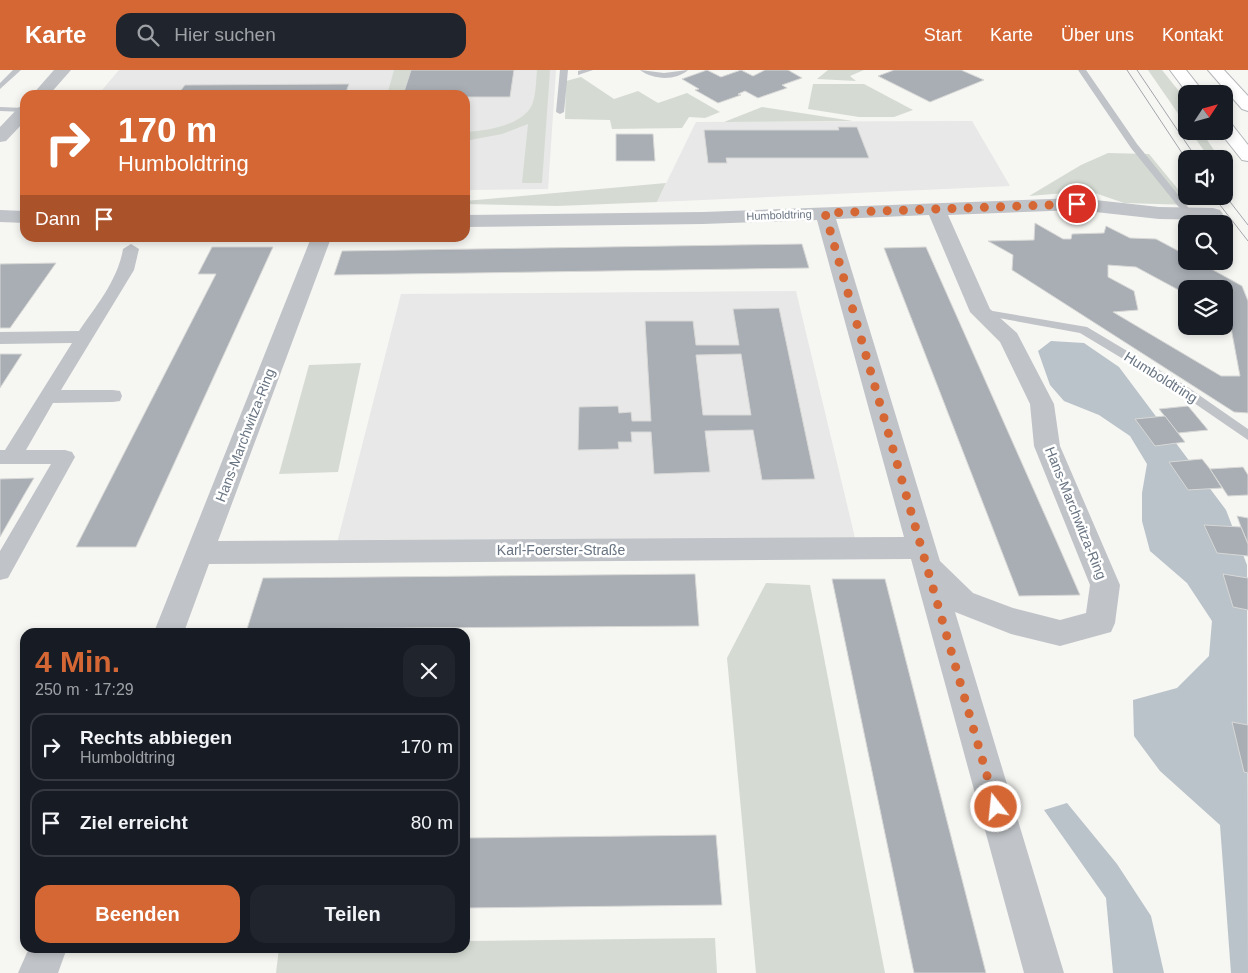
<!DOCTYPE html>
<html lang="de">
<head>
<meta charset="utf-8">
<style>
	:root { --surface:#171b24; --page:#20242c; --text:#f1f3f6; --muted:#9ea1a6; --line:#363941; --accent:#d56735 }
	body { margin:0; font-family:Arial,sans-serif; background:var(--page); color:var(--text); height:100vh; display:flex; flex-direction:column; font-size:19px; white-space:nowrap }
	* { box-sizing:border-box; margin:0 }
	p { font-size:16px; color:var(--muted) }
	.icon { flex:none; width:28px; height:28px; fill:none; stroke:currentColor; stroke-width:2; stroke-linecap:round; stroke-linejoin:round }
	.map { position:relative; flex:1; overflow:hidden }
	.side { position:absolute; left:20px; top:558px; width:450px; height:325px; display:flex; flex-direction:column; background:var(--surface); border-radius:15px; box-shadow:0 2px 8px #0003 }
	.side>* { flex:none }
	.guide { position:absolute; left:20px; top:20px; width:450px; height:152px; border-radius:15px; box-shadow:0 2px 8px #0003; background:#d56735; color:#fff; overflow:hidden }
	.needle { width:32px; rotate:54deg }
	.controls { position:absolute; left:1178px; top:15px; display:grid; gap:10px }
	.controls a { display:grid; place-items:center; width:55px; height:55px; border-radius:10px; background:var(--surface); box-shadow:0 2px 8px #0003; font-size:25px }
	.pin { position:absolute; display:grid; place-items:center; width:42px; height:42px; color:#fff; margin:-21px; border:2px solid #fff; border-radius:50%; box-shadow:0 1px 5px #0007 }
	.me { position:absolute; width:55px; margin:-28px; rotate:344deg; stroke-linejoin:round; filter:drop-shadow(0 0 4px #0008) }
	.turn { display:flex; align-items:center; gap:18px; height:105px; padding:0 15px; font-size:22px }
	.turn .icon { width:65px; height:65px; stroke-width:2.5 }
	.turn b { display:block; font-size:35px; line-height:42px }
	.then { display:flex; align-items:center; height:48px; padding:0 15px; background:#0003; gap:10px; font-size:19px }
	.round { display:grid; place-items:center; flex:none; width:52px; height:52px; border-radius:15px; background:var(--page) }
	.head { display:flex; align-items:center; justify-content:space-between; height:85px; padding:0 15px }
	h1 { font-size:30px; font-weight:600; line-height:38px; color:var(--accent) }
	.action { display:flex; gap:10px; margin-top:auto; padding:10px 15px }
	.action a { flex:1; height:58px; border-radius:15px; background:var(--accent); color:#fff; font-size:20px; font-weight:600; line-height:58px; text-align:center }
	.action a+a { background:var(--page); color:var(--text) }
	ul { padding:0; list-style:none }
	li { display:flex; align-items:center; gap:15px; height:68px; margin:0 10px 8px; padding:0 5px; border:2px solid var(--line); border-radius:15px }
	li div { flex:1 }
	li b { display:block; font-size:19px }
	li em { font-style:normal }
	header { display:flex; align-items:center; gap:30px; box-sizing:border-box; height:70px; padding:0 25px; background:var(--accent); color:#fff }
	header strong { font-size:24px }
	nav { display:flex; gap:28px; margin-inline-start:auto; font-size:18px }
	.search { width:350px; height:45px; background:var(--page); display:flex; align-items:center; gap:12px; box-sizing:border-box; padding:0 18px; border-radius:15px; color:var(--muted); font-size:19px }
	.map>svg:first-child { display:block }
	.built { fill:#e7e8e7 }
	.green { fill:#d5dbd3 }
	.water { fill:#bac3c9 }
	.building { fill:#a8aeb4; stroke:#d8d8d6; fill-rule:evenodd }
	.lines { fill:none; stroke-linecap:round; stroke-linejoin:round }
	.trunk-casing { stroke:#b3b6b9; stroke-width:2 }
	.service { fill:#c0c3c7; fill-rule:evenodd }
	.pedestrian { fill:#c0c3c7; fill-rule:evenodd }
	.minor { fill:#c0c3c7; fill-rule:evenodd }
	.trunk { fill:#fff; fill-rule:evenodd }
	.tram { stroke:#a2a6ac; stroke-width:1 }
	.route { stroke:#d56735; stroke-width:9; stroke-dasharray:0 16.2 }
	.labels { text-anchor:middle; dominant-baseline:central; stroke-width:5; stroke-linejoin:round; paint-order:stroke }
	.far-street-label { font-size:11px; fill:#687482; stroke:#fff }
	.street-label { font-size:14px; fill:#687482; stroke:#fff }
</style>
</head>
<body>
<header>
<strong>Karte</strong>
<div class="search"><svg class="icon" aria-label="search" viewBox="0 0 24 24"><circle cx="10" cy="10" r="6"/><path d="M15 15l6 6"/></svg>Hier suchen</div>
<nav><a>Start</a><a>Karte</a><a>Über uns</a><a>Kontakt</a></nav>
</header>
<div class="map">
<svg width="1248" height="903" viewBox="0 0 1248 903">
	<rect width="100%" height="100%" fill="#f6f6f3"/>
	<g class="built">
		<polygon points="119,0 556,0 548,119 465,120 465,25 98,25"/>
		<polygon points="972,51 1010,116 657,132 696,52"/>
		<polygon points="796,221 855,468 337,473 401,224"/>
	</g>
	<g class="green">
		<polygon points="394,0 411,0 403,25 387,25"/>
		<path d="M537,0H550L542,113H522L528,54L502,64L470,70H465V62C485,61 522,56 532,35C536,25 536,11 537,0Z"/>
		<polygon points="828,0 864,0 850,6 856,11 817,9"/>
		<polygon points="1148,0 1162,0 1186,30 1186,55"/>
		<polygon points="581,7 614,29 638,21 658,33 687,23 720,42 705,48 689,47 682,58 612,59 610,50 565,49 566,11"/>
		<polygon points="813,14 864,14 913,40 894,47 859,47 808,39"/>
		<polygon points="762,37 853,51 724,52"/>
		<polygon points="1190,61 1201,61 1220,89 1210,89"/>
		<polygon points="1108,83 1149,84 1191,135 1124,133 1089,121 1029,126 1081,95"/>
		<polygon points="666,113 657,132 557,136 465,134 465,131"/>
		<polygon points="361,293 338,402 279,404 309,295"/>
		<polygon points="766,513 810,515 885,903 756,903 727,588"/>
		<polygon points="715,868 717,903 276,903 279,878 465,878 465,871"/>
	</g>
	<g class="water">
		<polygon points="1051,271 1084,273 1119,297 1226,440 1247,495 1248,903 1231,903 1220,755 1160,701 1134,666 1133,630 1177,618 1209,586 1212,551 1187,513 1150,481 1142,451 1142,423 1147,394 1130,366 1099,345 1064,331 1050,315 1038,281"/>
		<polygon points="1067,733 1117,794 1151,846 1164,903 1113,903 1106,828 1044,740"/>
	</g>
	<g class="building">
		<polygon points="411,0 514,0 510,27 465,27 465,25 403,25"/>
		<polygon points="707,0 721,7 741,0 753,6 765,0 788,0 802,8 782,15 787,18 758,28 745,21 738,24 741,25 718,33 695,20 699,19 682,9"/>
		<polygon points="894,0 961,0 984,10 930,32 878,6"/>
		<polygon points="349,14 345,25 177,25 185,15"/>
		<polygon points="838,57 857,57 869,88 726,88 727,93 708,93 704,60 839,60"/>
		<polygon points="616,64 653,64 655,91 616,91"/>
		<path d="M1035,153L1063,169H1071L1072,164L1104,163L1106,156L1130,168L1156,169L1186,185V191H1197L1242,216L1248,231V343L1234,342L1012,200L1013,185L988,171L1034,170ZM1108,195L1136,197L1186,224V219H1224V244L1229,247L1240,306H1221L1113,242L1138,240L1134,221L1108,207Z"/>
		<polygon points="802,174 809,198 334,205 342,181"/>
		<polygon points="212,177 273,177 136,477 76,477 216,204 198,204"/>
		<polygon points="926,177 1056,470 1080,525 1019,526 884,178"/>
		<polygon points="56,193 10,258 0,258 0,194"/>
		<path d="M779,238L815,409L762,410L753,360L705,361L710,402L654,404L651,362H631L632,372H618L619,379L578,380L579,337L618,336L619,343L631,342L632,351H651L645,251H693L696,275H739L733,239ZM741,284L751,345H703L696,285Z"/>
		<polygon points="0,284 22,284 0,318"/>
		<polygon points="1188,336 1208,360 1178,363 1159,339"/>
		<polygon points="1165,346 1178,363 1185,372 1155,376 1135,349"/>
		<polygon points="1202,389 1210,399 1222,418 1188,420 1169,392"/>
		<polygon points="1243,397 1248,405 1248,425 1228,426 1210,399"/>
		<polygon points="34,408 24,425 0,467 0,409"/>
		<polygon points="1237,446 1248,448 1248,474 1241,457"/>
		<polygon points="1204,455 1241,457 1248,474 1248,486 1217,483"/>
		<polygon points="695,504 699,556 247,559 263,508"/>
		<polygon points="1223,504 1248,508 1248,540 1233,537"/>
		<polygon points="832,509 885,509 986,903 914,903"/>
		<polygon points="1232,652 1248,655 1248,703 1244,702"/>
		<polygon points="716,765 722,835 465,838 465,768"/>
	</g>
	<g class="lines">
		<g class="trunk-casing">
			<g id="trunk">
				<polygon points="1170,0 1186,0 1205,24 1188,24"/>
				<polygon points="1208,0 1224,0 1248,26 1248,41 1242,39"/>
				<polygon points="1224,51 1230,52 1248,75 1248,91 1242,90 1219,61 1224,61"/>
			</g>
		</g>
		<g class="service">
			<polygon points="13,0 21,0 0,19 0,13"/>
			<polygon points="560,0 568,0 564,42 560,44 556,42"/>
			<polygon points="582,0 593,0 578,5 578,1"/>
			<path d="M640,0L664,3L688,0C676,11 653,10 640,0Z"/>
			<polygon points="1078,0 1086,0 1137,74 1192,142 1192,146 1186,146 1131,78"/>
			<polygon points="0,37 25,38 25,42 0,41"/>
			<polygon points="981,239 1087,257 1186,316 1248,359 1248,370 1178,322 1080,263 977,244 976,242"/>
		</g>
		<path class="pedestrian" d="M131,174L139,179L134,200L61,320H113L120,321L122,326L120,331L113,332L53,333L26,380H65L72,382L75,387L8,508L0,510V481L51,394H0V380H5L72,273L0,274V262L79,261C96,236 118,210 123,179Z"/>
		<g class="minor">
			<polygon points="54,0 71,0 49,25 32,25"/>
			<polygon points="25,36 25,51 6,71 0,72 0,57 19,37"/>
			<path d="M1077,128L1159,137L1213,138L1220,140L1223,144L1220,148L1213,150L1159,149L1077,140L948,145L990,239L1017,263L1054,334L1060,376L1120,515L1115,553L1111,562L1060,576L1011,564L955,542L1064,903H1024L911,489L209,494L184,562H154L311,168H331L218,471L904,467L817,150L703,154L465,157V145L703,142ZM929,145L970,242L1000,272L1030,334L1034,376L1090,515L1086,543L1060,550L1013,538L973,523L940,491L836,149Z"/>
			<polygon points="0,140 25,141 25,153 0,152"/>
			<polygon points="29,878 67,878 58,903 18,903"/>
		</g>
		<use href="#trunk" class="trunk"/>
		<g class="tram">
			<polyline points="1127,0 1186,89"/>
			<polyline points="1137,0 1197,89"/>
			<polyline points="1224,124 1248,155"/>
			<polyline points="1213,126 1248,171"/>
		</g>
	</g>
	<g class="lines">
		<polyline class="route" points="996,737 825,143 1077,134"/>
	</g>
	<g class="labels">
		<g class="far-street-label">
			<text transform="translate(779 145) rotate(-2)">Humboldtring</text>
		</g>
		<g class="street-label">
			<text transform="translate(1161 307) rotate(32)">Humboldtring</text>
			<text transform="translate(245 365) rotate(-69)">Hans-Marchwitza-Ring</text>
			<text transform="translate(1076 443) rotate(68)">Hans-Marchwitza-Ring</text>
			<text x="561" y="480">Karl-Foerster-Straße</text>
		</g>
	</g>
</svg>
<div class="controls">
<a><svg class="needle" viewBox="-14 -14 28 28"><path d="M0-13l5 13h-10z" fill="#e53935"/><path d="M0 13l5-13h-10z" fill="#9ea1a6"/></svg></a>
<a><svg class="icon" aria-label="sound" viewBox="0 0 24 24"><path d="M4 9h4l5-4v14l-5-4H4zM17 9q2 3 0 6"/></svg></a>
<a><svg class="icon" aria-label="search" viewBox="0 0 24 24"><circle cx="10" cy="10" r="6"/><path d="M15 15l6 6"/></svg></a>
<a><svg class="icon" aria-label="layers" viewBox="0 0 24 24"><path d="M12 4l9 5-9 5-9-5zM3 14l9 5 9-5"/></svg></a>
</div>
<div class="pin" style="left:1077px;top:134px;background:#d93025"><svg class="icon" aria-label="arrive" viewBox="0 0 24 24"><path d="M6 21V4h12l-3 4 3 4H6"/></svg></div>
<svg class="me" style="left:996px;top:737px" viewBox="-20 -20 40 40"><circle r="17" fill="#d56735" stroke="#fff" stroke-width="3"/><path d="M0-11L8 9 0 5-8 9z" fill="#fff"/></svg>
<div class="guide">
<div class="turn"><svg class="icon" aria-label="right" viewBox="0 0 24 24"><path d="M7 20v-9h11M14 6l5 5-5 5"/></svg><div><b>170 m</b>Humboldtring</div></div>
<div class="then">Dann<svg class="icon" aria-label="arrive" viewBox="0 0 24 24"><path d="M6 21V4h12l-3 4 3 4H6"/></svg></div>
</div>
<section class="side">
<div class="head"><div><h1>4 Min.</h1><p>250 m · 17:29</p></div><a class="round"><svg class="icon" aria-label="close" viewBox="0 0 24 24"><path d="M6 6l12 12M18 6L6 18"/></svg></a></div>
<ul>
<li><svg class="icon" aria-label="right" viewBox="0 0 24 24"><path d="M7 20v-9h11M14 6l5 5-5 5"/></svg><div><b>Rechts abbiegen</b><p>Humboldtring</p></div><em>170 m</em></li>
<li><svg class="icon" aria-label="arrive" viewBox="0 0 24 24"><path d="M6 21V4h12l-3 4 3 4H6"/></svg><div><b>Ziel erreicht</b></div><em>80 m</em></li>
</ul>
<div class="action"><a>Beenden</a><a>Teilen</a></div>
</section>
</div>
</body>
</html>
